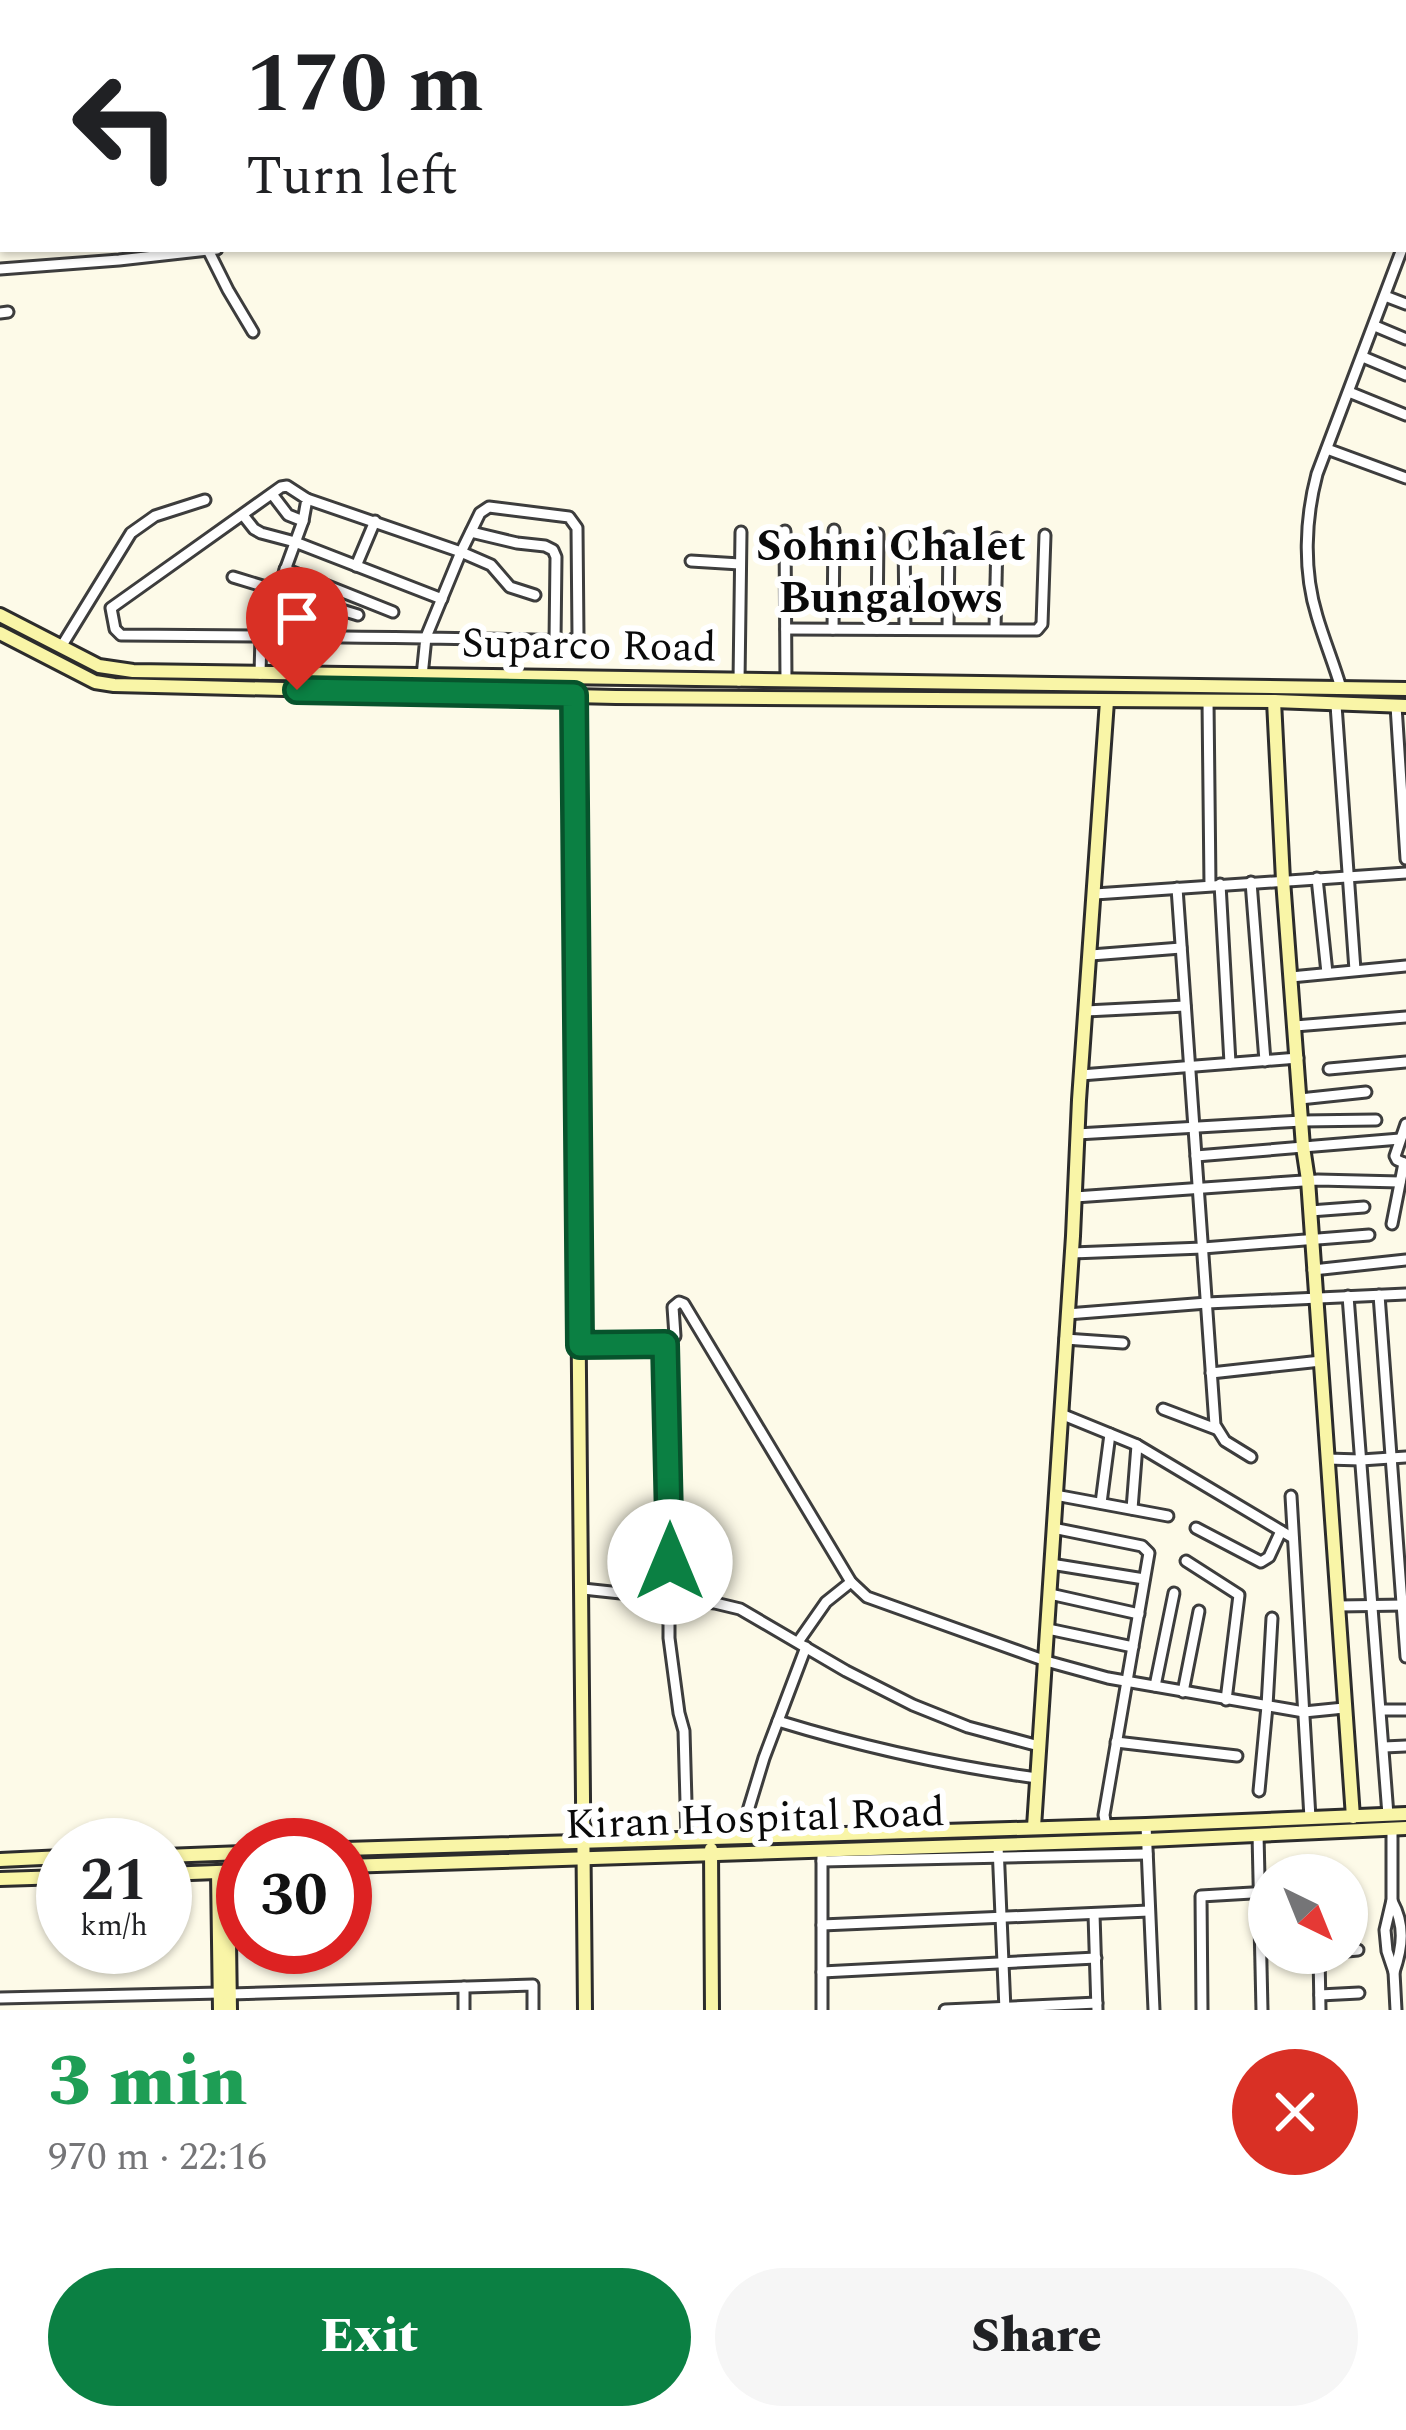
<!DOCTYPE html>
<html lang="en">
<head>
<meta charset="utf-8">
<style>
	:root { --surface:#fff; --page:#f6f6f6; --text:#202124; --muted:#757577; --accent:#0b8043 }
	body { margin:0; font-family:Spectral,serif; background:var(--page); color:var(--text); height:100vh; display:flex; flex-direction:column; font-size:45px; white-space:nowrap }
	* { box-sizing:border-box; margin:0 }
	p { font-size:39px; color:var(--muted) }
	.icon { flex:none; width:66px; height:66px; fill:none; stroke:currentColor; stroke-width:2; stroke-linecap:round; stroke-linejoin:round }
	.map { position:relative; height:2010px; overflow:hidden }
	.details { display:flex; flex-direction:column; background:var(--surface); flex:1 }
	.details>* { flex:none }
	.top-card { position:absolute; left:0px; top:0px; width:1407px; height:252px; box-shadow:0 3px 9px #0004; background:#fff; color:var(--text); overflow:hidden }
	.needle { width:78px; rotate:137deg }
	.tools { position:absolute; left:1248px; top:1854px; display:grid; gap:24px }
	.tools a { display:grid; place-items:center; width:120px; height:120px; border-radius:50%; background:var(--surface); box-shadow:0 3px 9px #0004; font-size:60px }
	.speed { position:absolute; left:36px; top:1818px; display:flex; gap:24px; font-size:60px; font-weight:700; text-align:center }
	.speed>* { display:grid; place-content:center; width:156px; height:156px; border-radius:50%; background:var(--surface); box-shadow:0 3px 9px #0004; line-height:1 }
	.speed small { font-size:30px; font-weight:400 }
	.speed .limit { border:18px solid #d22; background:#fff; color:#111 }
	.pin { position:absolute; display:grid; place-items:center; width:102px; height:102px; color:#fff; margin:-123px -51px; border-radius:50% 50% 50% 0; rotate:-45deg; box-shadow:0 0 12px #0007 }
	.pin .icon { rotate:45deg }
	.me { position:absolute; width:132px; margin:-66px; rotate:0deg; stroke-linejoin:round; filter:drop-shadow(0 0 9px #0008) }
	.turn { display:flex; align-items:center; gap:42px; height:252px; padding:0 48px; font-size:54px }
	.turn .icon { width:156px; height:156px; stroke-width:2.5 }
	.turn b { display:block; font-size:84px; line-height:102px }
	.round { display:grid; place-items:center; flex:none; width:126px; height:126px; border-radius:63px; background:var(--page) }
	.headline { display:flex; align-items:center; justify-content:space-between; height:204px; padding:0 48px }
	h1 { font-size:72px; font-weight:800; line-height:90px; color:#1e9e55 }
	.action { display:flex; gap:24px; margin-top:auto; padding:24px 48px }
	.action a { flex:1; height:138px; border-radius:72px; background:var(--accent); color:#fff; font-size:48px; font-weight:800; line-height:138px; text-align:center }
	.action a+a { background:var(--page); color:var(--text) }
	.map>svg:first-child { display:block }
	.lines { fill:none; stroke-linecap:round; stroke-linejoin:round }
	.street-casing { stroke:#3d3d3d; stroke-width:15 }
	.secondary-casing { stroke:#2c2c2c; stroke-width:18 }
	.street { stroke:#fff; stroke-width:9 }
	.secondary { stroke:#f9f5a7; stroke-width:12 }
	.route-casing { stroke:#07532c; stroke-width:30 }
	.route { stroke:#0b8043; stroke-width:21 }
	.labels { text-anchor:middle; dominant-baseline:central; stroke-width:12; stroke-linejoin:round; paint-order:stroke }
	.street-label { font-size:42px; fill:#0a0a0a; stroke:#fff }
	.neighbourhood-label { font-size:45px; font-weight:bold; fill:#0a0a0a; stroke:#fff }
</style>
</head>
<body>
<div class="map">
<svg width="1406" height="2010" viewBox="0 0 1406 2010">
	<rect width="100%" height="100%" fill="#fdfae8"/>
	<g class="lines">
		<g class="street-casing">
			<g id="street">
				<polyline points="762,0 770,3"/>
				<polyline points="22,3 23,0"/>
				<polyline points="476,3 478,0"/>
				<polyline points="1228,3 1230,0"/>
				<polyline points="1404,85 1406,85"/>
				<polyline points="0,108 3,108"/>
				<polyline points="1404,125 1406,125"/>
				<polyline points="0,141 3,141"/>
				<polyline points="1404,161 1406,161"/>
				<polyline points="0,186 3,186"/>
				<polyline points="1404,195 1406,196"/>
				<polyline points="208,250 228,290 253,332"/>
				<polyline points="0,269 119,260 217,249"/>
				<polyline points="1385,296 1406,304"/>
				<polyline points="0,313 8,312"/>
				<polyline points="1375,326 1406,339"/>
				<polyline points="1363,357 1406,375"/>
				<polyline points="1349,392 1406,415"/>
				<polyline points="1327,449 1406,478"/>
				<polyline points="272,494 288,515 303,521"/>
				<polyline points="307,499 461,552 491,565 510,587 535,595"/>
				<polyline points="243,515 254,529 261,533 295,542 442,599"/>
				<polyline points="785,531 786,681"/>
				<polyline points="471,532 517,543 545,546 553,550 556,557 555,641"/>
				<polyline points="904,534 905,629"/>
				<polyline points="691,561 740,564"/>
				<polyline points="356,566 375,521"/>
				<polyline points="285,569 393,612"/>
				<polyline points="233,577 358,615"/>
				<polyline points="786,629 1037,630 1042,624 1045,535"/>
				<polyline points="833,629 834,530"/>
				<polyline points="877,629 878,534"/>
				<polyline points="948,629 949,537"/>
				<polyline points="995,629 997,538"/>
				<polyline points="61,647 131,533 155,516 205,500"/>
				<path d="M260,674L261,636L303,521L307,499L287,486L281,487L111,608L115,629L121,635C271,636 420,637 570,641L578,636L577,528L569,517L489,507L480,513L461,552L426,637L422,676"/>
				<polyline points="739,681 741,532"/>
				<path d="M1341,688C1334,664 1324,640 1317,616C1303,571 1305,519 1317,474L1402,249"/>
				<polyline points="1208,701 1210,885"/>
				<polyline points="1336,705 1355,970"/>
				<polyline points="1396,706 1406,859"/>
				<polyline points="1317,878 1327,973"/>
				<polyline points="1251,882 1265,1061"/>
				<polyline points="1220,884 1230,1063"/>
				<polyline points="1177,888 1215,1425 1225,1441 1251,1457"/>
				<polyline points="1095,894 1406,873"/>
				<polyline points="1091,955 1181,948"/>
				<polyline points="1291,977 1406,966"/>
				<polyline points="1086,1011 1185,1006"/>
				<polyline points="1295,1026 1406,1017"/>
				<polyline points="1329,1069 1406,1062"/>
				<polyline points="1081,1075 1298,1058"/>
				<polyline points="1300,1099 1366,1092"/>
				<polyline points="1406,1124 1395,1156 1397,1160 1406,1164"/>
				<polyline points="1077,1134 1302,1121 1376,1120"/>
				<polyline points="1196,1156 1400,1139"/>
				<polyline points="1075,1197 1318,1180 1400,1182"/>
				<polyline points="1310,1211 1364,1207"/>
				<polyline points="1392,1224 1404,1163"/>
				<polyline points="1072,1253 1203,1248 1369,1235"/>
				<polyline points="1313,1270 1406,1260"/>
				<polyline points="1379,1295 1406,1657"/>
				<polyline points="1348,1296 1388,1815"/>
				<polyline points="1067,1314 1207,1303 1406,1294"/>
				<polyline points="1065,1339 1123,1343"/>
				<polyline points="665,1344 669,1487 669,1638 679,1713 684,1731 687,1838"/>
				<polyline points="580,1345 669,1343 675,1336 673,1307 679,1302 684,1304 851,1582 867,1597 1046,1661 1108,1678 1304,1712 1344,1708"/>
				<polyline points="1211,1373 1321,1361"/>
				<polyline points="1163,1409 1216,1429"/>
				<polyline points="1061,1414 1137,1445 1293,1538"/>
				<polyline points="1327,1459 1361,1460 1406,1457"/>
				<polyline points="1055,1495 1168,1516"/>
				<polyline points="1291,1496 1310,1818"/>
				<polyline points="1101,1503 1110,1434"/>
				<polyline points="1132,1509 1137,1445"/>
				<polyline points="1053,1528 1142,1546 1149,1553 1104,1815 1106,1826"/>
				<polyline points="1196,1528 1261,1562 1269,1557 1281,1531"/>
				<polyline points="1186,1561 1239,1595 1226,1700"/>
				<polyline points="1051,1564 1144,1579"/>
				<polyline points="583,1589 715,1603 740,1609 846,1671 913,1705 968,1727 1039,1746"/>
				<polyline points="1050,1594 1139,1614"/>
				<polyline points="1338,1606 1406,1605"/>
				<polyline points="1048,1629 1133,1647"/>
				<polyline points="798,1642 826,1602 851,1582"/>
				<polyline points="1155,1686 1174,1593"/>
				<polyline points="1183,1692 1199,1611"/>
				<polyline points="1382,1710 1406,1710"/>
				<path d="M778,1721C863,1747 948,1766 1037,1778"/>
				<polyline points="1116,1742 1237,1756"/>
				<polyline points="1384,1747 1406,1746"/>
				<polyline points="1259,1791 1267,1706 1272,1618"/>
				<polyline points="1146,1825 1154,2010"/>
				<polyline points="1392,1829 1392,1900 1385,1930 1387,1951 1394,1972 1396,2010"/>
				<polyline points="1258,1834 1262,2010"/>
				<polyline points="740,1837 764,1758 806,1647"/>
				<polyline points="998,1846 1005,2010"/>
				<polyline points="822,1857 822,2010"/>
				<polyline points="822,1861 1147,1854"/>
				<path d="M1392,1901C1405,1925 1403,1946 1394,1972"/>
				<polyline points="1094,1914 1097,2010"/>
				<polyline points="822,1925 1149,1911"/>
				<polyline points="1347,1951 1358,1950"/>
				<polyline points="1319,1953 1320,2010"/>
				<polyline points="822,1972 1096,1958"/>
				<polyline points="464,1987 464,2010"/>
				<polyline points="230,1994 533,1985 533,2010"/>
				<polyline points="1320,1995 1359,1993"/>
				<polyline points="0,1998 220,1993"/>
				<polyline points="945,2010 1097,2003"/>
				<polyline points="1202,2010 1201,1896 1269,1892"/>
			</g>
		</g>
		<g class="secondary-casing">
			<g id="secondary">
				<polyline points="0,615 99,666 133,671 1406,689"/>
				<polyline points="0,633 95,682 114,685 616,697 1274,701 1406,706"/>
				<polyline points="574,695 579,958 576,1058 585,2010"/>
				<polyline points="1274,701 1283,880 1303,1147 1308,1180 1353,1817"/>
				<polyline points="1034,1827 1073,1236 1079,1100 1107,701"/>
				<polyline points="345,1849 1146,1825 1406,1814"/>
				<polyline points="711,1849 712,2010"/>
				<polyline points="165,1856 243,1853"/>
				<polyline points="0,1860 63,1857"/>
				<polyline points="345,1866 1147,1840 1406,1828"/>
				<polyline points="218,1872 220,2010"/>
				<polyline points="228,1872 230,2010"/>
				<polyline points="165,1874 243,1871"/>
				<polyline points="0,1879 63,1877"/>
			</g>
		</g>
		<use href="#street" class="street"/>
		<use href="#secondary" class="secondary"/>
	</g>
	<g class="lines">
		<g class="route-casing">
			<polyline id="route" points="297,690 574,695 580,1345 665,1344 670,1562"/>
		</g>
		<use href="#route" class="route"/>
	</g>
	<g class="labels">
		<g class="street-label">
			<text transform="translate(589 646) rotate(1)">Suparco Road</text>
			<text transform="translate(755 1819) rotate(-2)">Kiran Hospital Road</text>
		</g>
		<g class="neighbourhood-label">
			<text x="891" y="546">Sohni Chalet<tspan x="891" dy="52">Bungalows</tspan></text>
		</g>
	</g>
</svg>
<div class="tools">
<a><svg class="needle" viewBox="-14 -14 28 28"><path d="M0-13l5 13h-10z" fill="#e53935"/><path d="M0 13l5-13h-10z" fill="#757577"/></svg></a>
</div>
<div class="speed"><div>21<small>km/h</small></div><div class="limit">30</div></div>
<div class="pin" style="left:297px;top:690px;background:#d93025"><svg class="icon" aria-label="arrive" viewBox="0 0 24 24"><path d="M6 21V4h12l-3 4 3 4H6"/></svg></div>
<svg class="me" style="left:670px;top:1562px" viewBox="-20 -20 40 40"><circle r="19" fill="#fff"/><path d="M0-13L10 11 0 6-10 11z" fill="#0b8043"/></svg>
<div class="top-card">
<div class="turn"><svg class="icon" aria-label="left" viewBox="0 0 24 24"><path d="M17 20v-9H6M10 6l-5 5 5 5"/></svg><div><b>170 m</b>Turn left</div></div>
</div>
</div>
<section class="details">
<div class="headline"><div><h1>3 min</h1><p>970 m · 22:16</p></div><a class="round" style="background:#d93025;color:#fff"><svg class="icon" aria-label="close" viewBox="0 0 24 24"><path d="M6 6l12 12M18 6L6 18"/></svg></a></div>
<div class="action"><a>Exit</a><a>Share</a></div>
</section>
</body>
</html>
